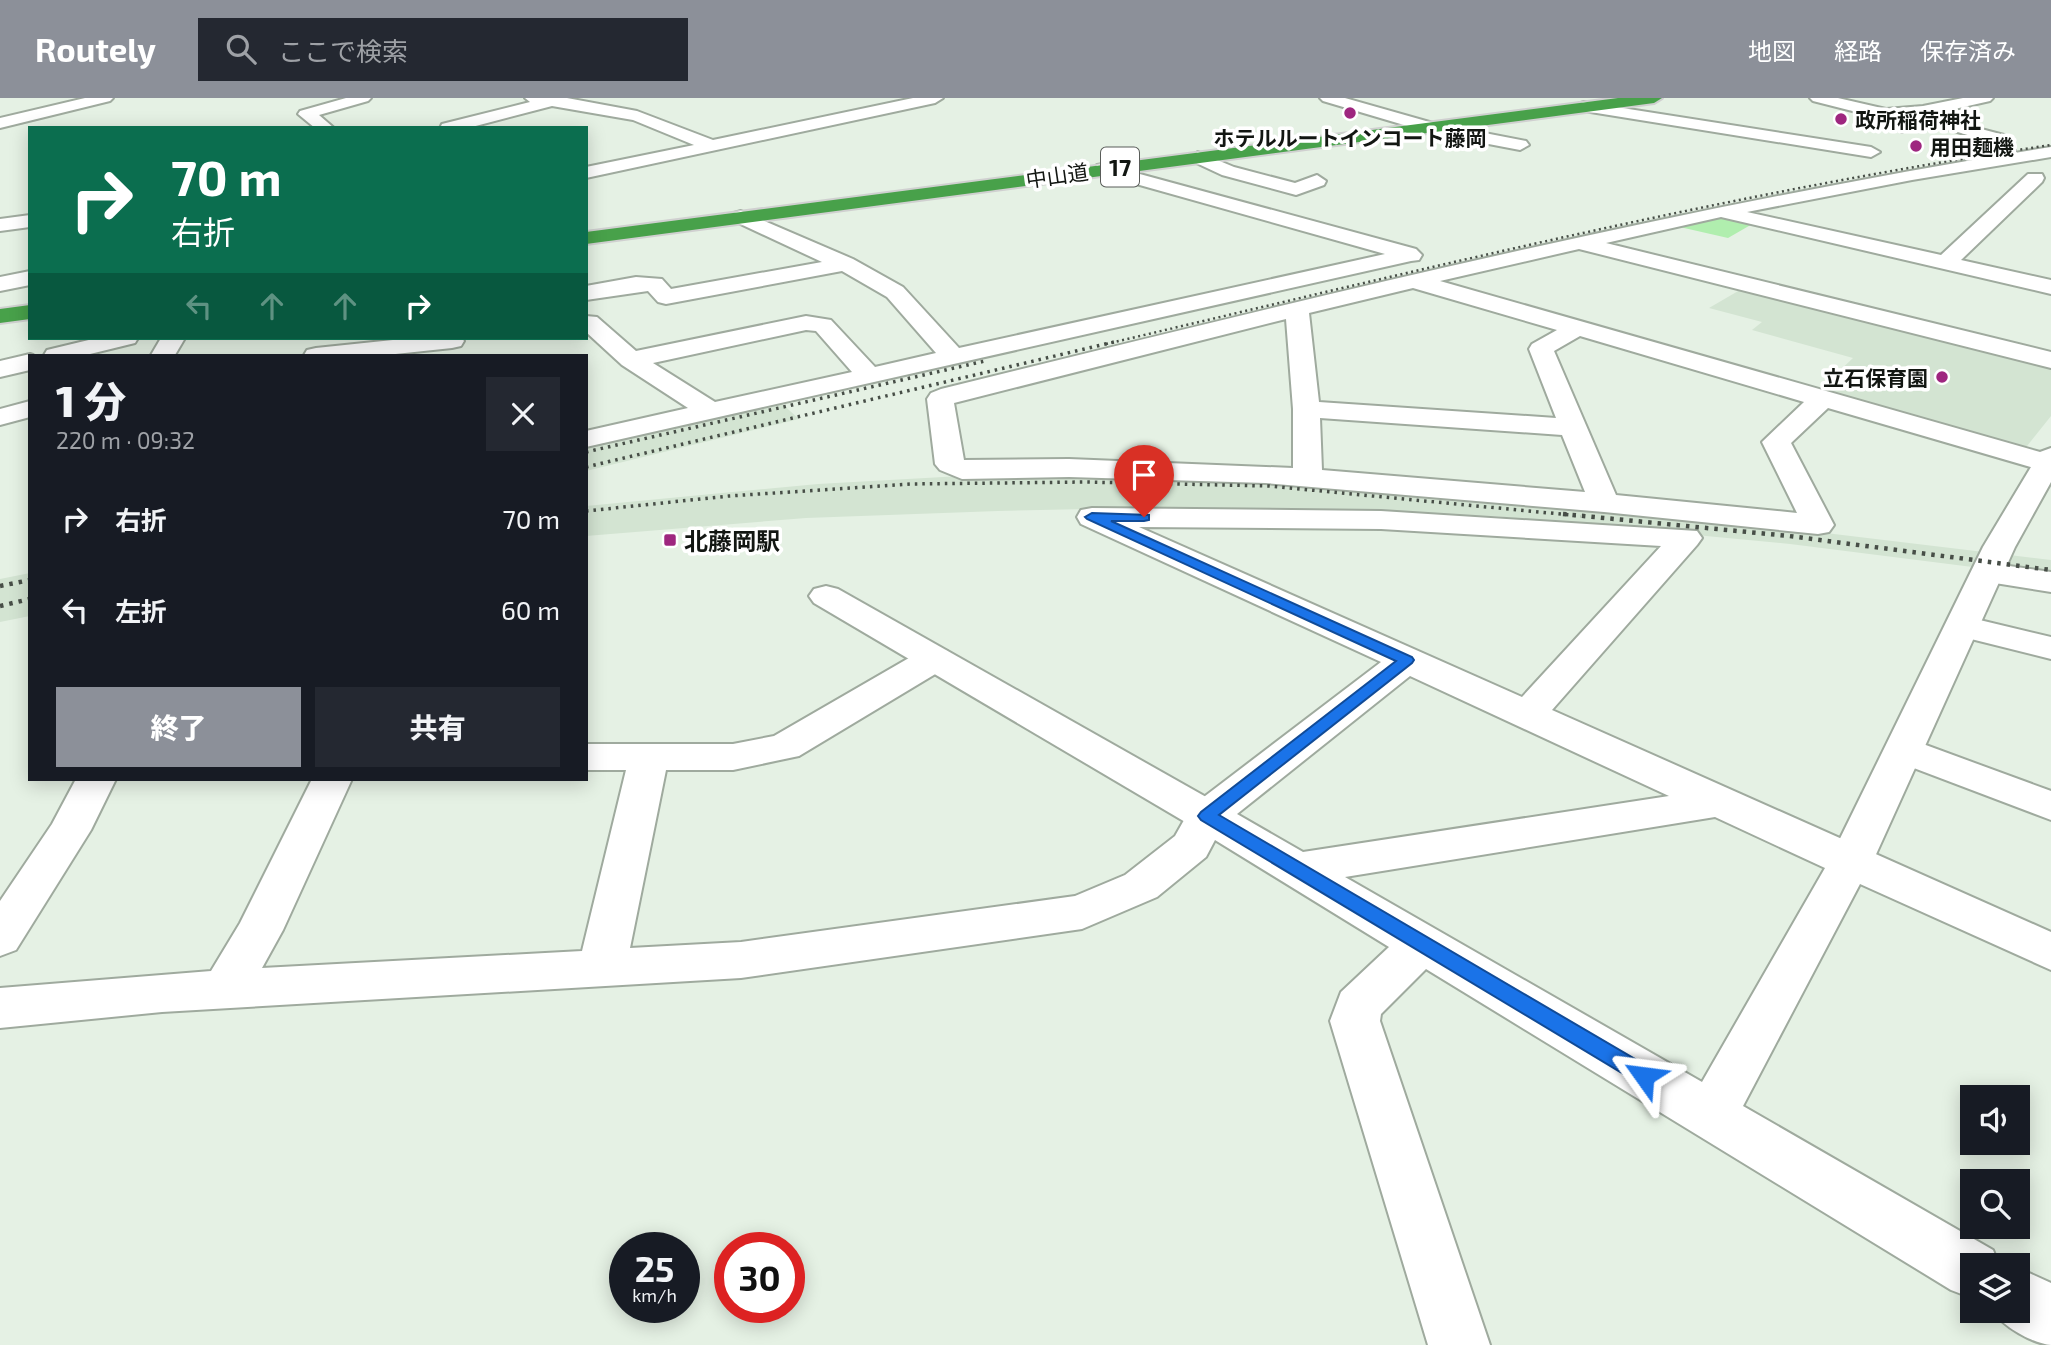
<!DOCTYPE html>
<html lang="ja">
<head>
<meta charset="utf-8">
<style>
	:root { --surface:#171b24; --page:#242831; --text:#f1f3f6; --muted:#9ea1a6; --accent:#8c9099 }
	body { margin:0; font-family:"Exo 2","Noto Sans JP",sans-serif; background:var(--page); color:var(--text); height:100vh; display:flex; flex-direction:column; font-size:26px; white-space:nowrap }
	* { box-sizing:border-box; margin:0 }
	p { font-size:23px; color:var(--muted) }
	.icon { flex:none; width:38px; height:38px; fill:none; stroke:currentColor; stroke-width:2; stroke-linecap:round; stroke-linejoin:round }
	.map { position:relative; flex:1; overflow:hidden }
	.drawer { position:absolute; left:28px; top:256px; width:560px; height:427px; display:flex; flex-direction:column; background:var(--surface); border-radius:0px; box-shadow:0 4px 18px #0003 }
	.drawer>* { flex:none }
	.guide { position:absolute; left:28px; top:28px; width:560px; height:214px; border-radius:0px; box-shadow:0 4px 18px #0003; background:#0b6e4f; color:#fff; overflow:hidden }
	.controls { position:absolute; left:1960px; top:987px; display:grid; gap:14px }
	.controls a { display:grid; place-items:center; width:70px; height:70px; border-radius:0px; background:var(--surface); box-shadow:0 4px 18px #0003; font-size:35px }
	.speed { position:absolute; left:609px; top:1134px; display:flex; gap:14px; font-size:35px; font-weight:700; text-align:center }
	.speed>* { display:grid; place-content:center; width:91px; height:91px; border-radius:50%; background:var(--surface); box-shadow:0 4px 18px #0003; line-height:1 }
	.speed small { font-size:18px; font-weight:400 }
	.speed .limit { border:10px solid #d22; background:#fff; color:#111 }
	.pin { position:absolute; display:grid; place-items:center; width:60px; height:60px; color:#fff; margin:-72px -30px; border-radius:50% 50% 50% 0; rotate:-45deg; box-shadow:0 0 7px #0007 }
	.pin .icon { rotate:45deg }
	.me { position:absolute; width:77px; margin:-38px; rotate:301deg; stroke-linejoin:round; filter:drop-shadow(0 0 5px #0008) }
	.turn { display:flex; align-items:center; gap:24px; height:147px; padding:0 28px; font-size:32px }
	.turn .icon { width:91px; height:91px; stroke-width:2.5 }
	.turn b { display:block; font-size:49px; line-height:60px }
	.lanes { display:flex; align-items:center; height:66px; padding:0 28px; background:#0003; justify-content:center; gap:35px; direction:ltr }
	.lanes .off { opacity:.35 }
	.round { display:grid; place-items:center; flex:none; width:74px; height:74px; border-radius:0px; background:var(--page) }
	.head { display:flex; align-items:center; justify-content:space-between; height:119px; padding:0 28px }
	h1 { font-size:42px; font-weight:800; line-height:52px }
	.cta { display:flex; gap:14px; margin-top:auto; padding:14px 28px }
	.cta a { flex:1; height:80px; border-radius:0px; background:var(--accent); color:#fff; font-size:28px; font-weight:800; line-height:80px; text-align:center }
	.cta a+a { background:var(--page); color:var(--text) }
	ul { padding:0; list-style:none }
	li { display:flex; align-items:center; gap:21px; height:91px; padding:0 28px }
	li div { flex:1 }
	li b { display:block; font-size:26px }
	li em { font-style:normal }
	header { display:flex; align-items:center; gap:42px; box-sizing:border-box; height:98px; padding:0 35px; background:var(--accent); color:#fff }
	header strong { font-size:33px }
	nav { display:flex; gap:38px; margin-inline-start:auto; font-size:24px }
	.search { width:490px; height:63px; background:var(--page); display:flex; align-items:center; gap:18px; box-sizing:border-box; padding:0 24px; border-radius:0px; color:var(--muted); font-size:26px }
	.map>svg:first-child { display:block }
	.built { fill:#d3e4d2 }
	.green { fill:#b0eeae }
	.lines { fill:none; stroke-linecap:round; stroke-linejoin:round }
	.street-casing { stroke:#9faa9e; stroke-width:4 }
	.secondary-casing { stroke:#9faa9e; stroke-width:4 }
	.highway-casing { stroke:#d0d0d0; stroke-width:4 }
	.street { fill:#fff; fill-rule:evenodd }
	.secondary { fill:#fff; fill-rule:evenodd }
	.highway { fill:#48a14a; fill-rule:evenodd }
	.rail-far2 { stroke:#474e47; stroke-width:2.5; stroke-dasharray:2 3.5; stroke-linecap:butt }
	.rail-far1 { stroke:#474e47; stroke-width:3.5; stroke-dasharray:2.5 5; stroke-linecap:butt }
	.rail { stroke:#474e47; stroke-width:4.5; stroke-dasharray:3.5 6; stroke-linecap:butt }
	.route { fill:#1a73e8; stroke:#114b97; stroke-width:2 }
	.poi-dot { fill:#9e267f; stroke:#fff; stroke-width:2.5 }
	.labels { text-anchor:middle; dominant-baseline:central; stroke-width:7; stroke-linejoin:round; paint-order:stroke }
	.far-poi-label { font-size:21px; font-weight:bold; fill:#121612; stroke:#fff; text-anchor:start }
	.far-street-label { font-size:21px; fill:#121612; stroke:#fff }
	.shield { fill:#fff; stroke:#595c59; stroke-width:2 }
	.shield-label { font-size:23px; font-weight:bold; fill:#121612 }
	.poi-label { font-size:24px; font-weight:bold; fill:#121612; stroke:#fff; text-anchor:start }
</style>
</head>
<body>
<header>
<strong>Routely</strong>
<div class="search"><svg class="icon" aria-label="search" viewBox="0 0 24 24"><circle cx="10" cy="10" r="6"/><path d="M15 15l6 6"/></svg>ここで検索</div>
<nav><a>地図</a><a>経路</a><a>保存済み</a></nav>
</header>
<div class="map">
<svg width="2051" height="1247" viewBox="0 0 2051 1247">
	<rect width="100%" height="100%" fill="#e5f1e4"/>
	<g class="built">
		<polygon points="1745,189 2051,266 2051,318 2027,348 2009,348 1818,293 1853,260 1752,232 1762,224 1709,210"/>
		<polygon points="780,304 799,321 586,373 586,348"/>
		<polygon points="997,376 1266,380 1784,430 2051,462 2051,479 1790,446 1494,418 1088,411 998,413 806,420 586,438 586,408 818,386"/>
		<polygon points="30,475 30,518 0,524 0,481"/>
	</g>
	<polygon class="green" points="1712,118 1754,125 1728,140 1671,127"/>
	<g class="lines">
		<g class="street-casing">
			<g id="street">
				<polygon points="85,0 113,0 110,3 0,30 0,20"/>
				<polygon points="346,0 371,0 368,3 319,17 334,30 315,30 298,16 300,13"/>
				<polygon points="525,0 567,0 637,13 713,42 913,0 943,0 935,5 586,80 586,69 694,47 633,22 552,8 468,30 440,30 442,26 530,4"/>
				<polygon points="1320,0 1345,0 1433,25 1526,43 1529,47 1520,52 1431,35 1323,3"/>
				<polygon points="1810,0 1838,0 1886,11 1923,8 1963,0 1993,0 1990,3 1928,17 2004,37 2007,41 1998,46 1907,19 1901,20 1910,29 1902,34 1880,20 1813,3"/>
				<polygon points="1584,4 1871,49 1880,54 1871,59 1578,12 1576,9 1578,6"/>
				<path d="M2051,49V59L1912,82L1747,114L1941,157L2028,76H2042L2044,80L2042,84L1961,162L2051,182V196L1721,119L1606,145L2051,254V270L1579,151L1440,183L2040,354L2051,350V373L2037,371L1828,310L1791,345L1834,427L1829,434L1818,436L1604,414L1265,385L1069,379L962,381L940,372L935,366L927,301L931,295L941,291C1309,200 1676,109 2051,49ZM1413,190L1557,232L1532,246L1529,251L1556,320L1319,304L1309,215ZM1286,221L1293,311V370L1069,361L964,362L954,305ZM1580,238L1804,304L1762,344L1797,415L1616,397L1554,253ZM1320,320L1562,337L1585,394L1322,372Z"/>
				<polygon points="1198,54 1234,69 1295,85 1317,77 1326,83 1324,87 1296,97 1222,77 1192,63 1189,59"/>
				<path d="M1103,66L1416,151L1422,157L1419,162L1411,163L586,349V333L688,310L622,267L586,234V218L597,219L636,253L806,218L831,222L875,269L936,255L887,199L842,173L666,206L658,204L648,193L586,202V188L636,179L662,181L671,191L822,164L734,123L731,119L734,115L741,113L853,161L903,189L959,250L1385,156L1097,75L1094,71L1097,67ZM806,232L816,233L852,274L715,304L653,265Z"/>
				<polygon points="30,117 30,129 0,133 0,121"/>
				<polygon points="30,173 30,187 0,193 0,179"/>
				<polygon points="97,240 138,240 135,245 86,257 44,257 47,252"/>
				<polygon points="161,240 185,240 175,257 151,257"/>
				<polygon points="412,240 462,240 464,243 461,248 452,250 386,257 304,257 307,252 316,250"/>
				<polygon points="30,256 33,257 30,257 30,272 0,279 0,263"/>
				<polygon points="30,303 30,319 0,327 0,311"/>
				<path d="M1092,410L1381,413L1697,433L1702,440L1697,447L1552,612L2051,834V872L1860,786L1743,1008L1993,1152L1999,1167H1972V1200L1951,1192L1426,871L1381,916L1380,923L1490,1247H1428L1330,923L1341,894L1389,849L1215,742L1206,759L1157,799L1082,831L741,880L162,914L0,930V890L211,873L240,825L312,681H352L283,832L262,870L582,853L626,672H586V646H733L774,638L921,553L934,550L947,553L952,561L947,569L799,658L733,672H666L630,850L741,844L1075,798L1125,777L1175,738L1192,708L1381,564L1081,426L1077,419L1081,412ZM1139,429L1381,431L1661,448L1522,599ZM1410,578L1669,698L1303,754L1237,716ZM1715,719L1825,770L1702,984L1345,779Z"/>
				<polygon points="1988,465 2051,474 2051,494 1976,482 1971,475 1976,468"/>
				<polygon points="1963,518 2051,539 2051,561 1951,536 1945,529 1951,522"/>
				<polygon points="1904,639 2051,693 2051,722 1890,661 1884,652 1890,643"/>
				<polygon points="76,681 116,681 91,732 16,852 0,858 0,803 52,726"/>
				<path d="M2018,1170L2051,1185V1247C2034,1246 2001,1228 1994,1213H2018Z"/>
			</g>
		</g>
		<g class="secondary-casing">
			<g id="secondary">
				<polygon points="2047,356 2051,357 2051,384 2015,449 1873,763 1866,774 1851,779 1836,774 1829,763 1983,449 2037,359"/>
				<polygon points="826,488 838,491 1222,708 1228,718 1222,728 1207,732 1192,728 814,505 809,498 814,491"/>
			</g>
		</g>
		<g class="highway-casing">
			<g id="highway">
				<polygon points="1618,0 1662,0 1654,5 586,146 586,134"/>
				<polygon points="30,207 30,221 0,225 0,211"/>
			</g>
		</g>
		<use href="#street" class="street"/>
		<use href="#secondary" class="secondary"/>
		<use href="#highway" class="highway"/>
		<path class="rail-far2" d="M1106,246C1420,172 1732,94 2051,47"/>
		<g class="rail-far1">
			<polyline points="586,354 985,263"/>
			<polyline points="586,369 1114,244"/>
			<polyline points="586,413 729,398 911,386 1085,384 1269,388 1581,418"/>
		</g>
		<g class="rail">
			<polyline points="1563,416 1789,438 2051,472"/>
			<polyline points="0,488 30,482"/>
			<polyline points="0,508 30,501"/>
		</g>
	</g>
	<polygon class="route" points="1092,415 1149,417 1149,422 1144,423 1111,423 1412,559 1414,562 1412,565 1219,717 1652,971 1655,978 1652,984 1644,987 1637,984 1201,722 1198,718 1201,714 1396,563 1087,421 1085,419"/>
	<g class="poi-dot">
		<circle cx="1350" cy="15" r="7"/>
		<circle cx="1841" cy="21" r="7"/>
		<circle cx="1916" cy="48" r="7"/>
		<circle cx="1942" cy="279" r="7"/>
		<rect x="663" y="435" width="14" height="14" rx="3.5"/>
	</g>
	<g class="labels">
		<g class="far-poi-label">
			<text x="1855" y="21">政所稲荷神社</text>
			<text x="1350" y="39" text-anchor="middle">ホテルルートインコート藤岡</text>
			<text x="1930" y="48">用田麺機</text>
			<text x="1928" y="279" text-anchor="end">立石保育園</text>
		</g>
		<g class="far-street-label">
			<text transform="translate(1057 77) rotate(-8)">中山道</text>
		</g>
		<rect class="shield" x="1101" y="49.5" width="38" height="39" rx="5"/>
		<g class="shield-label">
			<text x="1120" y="69">17</text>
		</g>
		<g class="poi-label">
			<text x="684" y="442">北藤岡駅</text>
		</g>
	</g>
</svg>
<div class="controls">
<a><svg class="icon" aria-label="sound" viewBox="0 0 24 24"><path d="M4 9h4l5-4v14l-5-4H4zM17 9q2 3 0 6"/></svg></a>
<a><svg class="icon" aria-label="search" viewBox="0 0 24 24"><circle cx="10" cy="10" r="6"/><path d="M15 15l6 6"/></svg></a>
<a><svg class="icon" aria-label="layers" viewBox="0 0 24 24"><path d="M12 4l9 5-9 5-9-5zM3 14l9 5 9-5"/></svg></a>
</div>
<div class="speed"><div>25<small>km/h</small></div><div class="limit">30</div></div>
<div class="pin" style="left:1144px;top:419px;background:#d93025"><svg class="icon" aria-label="arrive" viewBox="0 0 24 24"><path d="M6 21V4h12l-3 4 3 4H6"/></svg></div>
<svg class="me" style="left:1644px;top:978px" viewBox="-20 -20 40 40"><path d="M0-17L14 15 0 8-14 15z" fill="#1a73e8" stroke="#fff" stroke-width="4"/></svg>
<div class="guide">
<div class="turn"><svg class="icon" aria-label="right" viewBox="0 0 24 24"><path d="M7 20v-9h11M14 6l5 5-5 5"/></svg><div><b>70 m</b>右折</div></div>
<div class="lanes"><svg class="icon off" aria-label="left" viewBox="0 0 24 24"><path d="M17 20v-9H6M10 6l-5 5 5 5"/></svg><svg class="icon off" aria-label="ahead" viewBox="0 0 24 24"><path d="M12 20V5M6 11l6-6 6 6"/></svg><svg class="icon off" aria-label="ahead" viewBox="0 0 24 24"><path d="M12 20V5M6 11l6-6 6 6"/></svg><svg class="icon" aria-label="right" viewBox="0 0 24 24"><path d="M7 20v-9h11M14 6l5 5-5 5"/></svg></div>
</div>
<section class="drawer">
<div class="head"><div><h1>1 分</h1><p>220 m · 09:32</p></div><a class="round"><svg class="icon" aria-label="close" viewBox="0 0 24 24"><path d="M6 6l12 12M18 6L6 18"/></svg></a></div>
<ul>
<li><svg class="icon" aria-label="right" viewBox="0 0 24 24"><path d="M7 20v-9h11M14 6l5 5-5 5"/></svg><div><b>右折</b></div><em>70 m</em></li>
<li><svg class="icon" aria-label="left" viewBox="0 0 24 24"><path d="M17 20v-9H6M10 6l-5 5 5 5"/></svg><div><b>左折</b></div><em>60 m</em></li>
</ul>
<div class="cta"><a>終了</a><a>共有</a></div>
</section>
</div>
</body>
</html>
